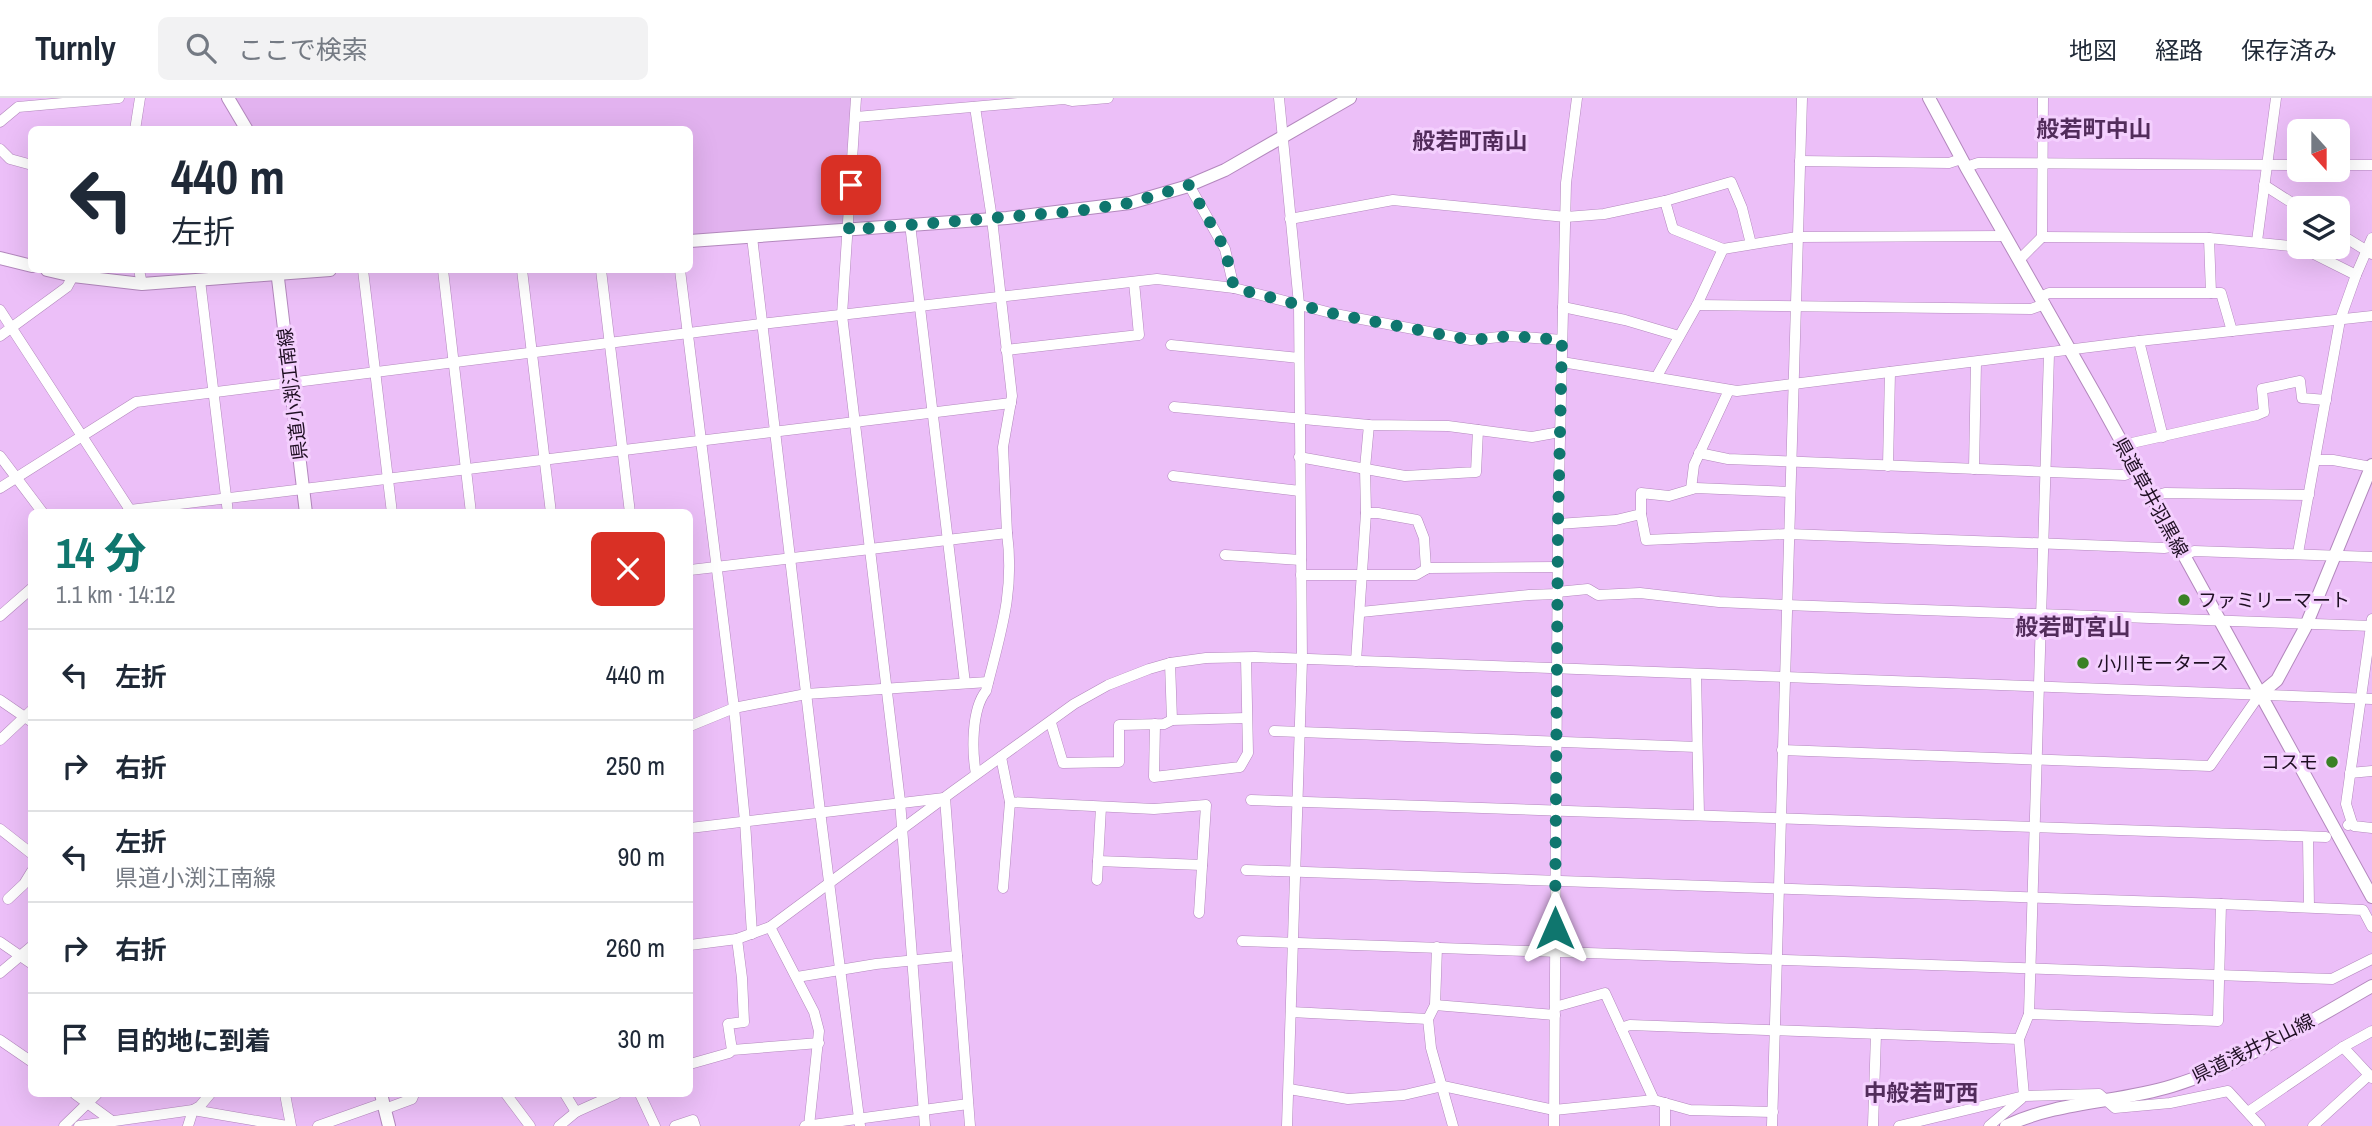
<!DOCTYPE html>
<html lang="ja">
<head>
<meta charset="utf-8">
<style>
	:root { --surface:#fff; --page:#f2f2f3; --text:#1f2937; --muted:#747a83; --line:#e0e1e3; --accent:#0f766e }
	body { margin:0; font-family:"Archivo Narrow","Noto Sans JP",sans-serif; background:var(--page); color:var(--text); height:100vh; display:flex; flex-direction:column; font-size:26px; white-space:nowrap }
	* { box-sizing:border-box; margin:0 }
	p { font-size:23px; color:var(--muted) }
	.icon { flex:none; width:38px; height:38px; fill:none; stroke:currentColor; stroke-width:2; stroke-linecap:round; stroke-linejoin:round }
	.map { position:relative; flex:1; overflow:hidden }
	.drawer { position:absolute; left:28px; top:411px; width:665px; height:588px; display:flex; flex-direction:column; background:var(--surface); border-radius:10px; box-shadow:0 7px 28px #0002 }
	.drawer>* { flex:none }
	.banner { position:absolute; left:28px; top:28px; width:665px; height:147px; border-radius:10px; box-shadow:0 7px 28px #0002; background:#fff; color:var(--text); overflow:hidden }
	.needle { width:46px; rotate:159deg }
	.fabs { position:absolute; left:2287px; top:21px; display:grid; gap:14px }
	.fabs a { display:grid; place-items:center; width:63px; height:63px; border-radius:10px; background:var(--surface); box-shadow:0 7px 28px #0002; font-size:35px }
	.pin { position:absolute; display:grid; place-items:center; width:60px; height:60px; color:#fff; margin:-30px; border-radius:14px; box-shadow:0 4px 10px #0006 }
	.me { position:absolute; width:77px; margin:-38px; rotate:0deg; stroke-linejoin:round; filter:drop-shadow(0 0 5px #0008) }
	.turn { display:flex; align-items:center; gap:24px; height:147px; padding:0 28px; font-size:32px }
	.turn .icon { width:91px; height:91px; stroke-width:2.5 }
	.turn b { display:block; font-size:49px; line-height:60px }
	.round { display:grid; place-items:center; flex:none; width:74px; height:74px; border-radius:10px; background:var(--page) }
	.head { display:flex; align-items:center; justify-content:space-between; height:119px; padding:0 28px }
	h1 { font-size:42px; font-weight:800; line-height:52px; color:var(--accent) }
	ul { padding:0; list-style:none }
	li { display:flex; align-items:center; gap:21px; height:91px; padding:0 28px; border-top:2px solid var(--line) }
	li div { flex:1 }
	li b { display:block; font-size:26px }
	li em { font-style:normal }
	header { display:flex; align-items:center; gap:42px; box-sizing:border-box; height:98px; padding:0 35px; background:var(--surface); border-bottom:2px solid var(--line) }
	header strong { font-size:33px }
	nav { display:flex; gap:38px; margin-inline-start:auto; font-size:24px }
	.search { width:490px; height:63px; background:var(--page); display:flex; align-items:center; gap:18px; box-sizing:border-box; padding:0 24px; border-radius:10px; color:var(--muted); font-size:26px }
	.map>svg:first-child { display:block }
	.built { fill:#e2b2ef }
	.lines { fill:none; stroke-linecap:round; stroke-linejoin:round }
	.minor-casing { stroke:#b388bd; stroke-width:11 }
	.major-casing { stroke:#b388bd; stroke-width:14 }
	.minor { stroke:#fff; stroke-width:10 }
	.major { stroke:#fff; stroke-width:12 }
	.route { stroke:#0f766e; stroke-width:12; stroke-dasharray:0 21.6 }
	.poi-dot { fill:#3a8125; stroke:#f4d0fe; stroke-width:2.5 }
	.labels { text-anchor:middle; dominant-baseline:central; stroke-width:6; stroke-linejoin:round; paint-order:stroke }
	.street-label { font-size:19px; fill:#1f0f23; stroke:#f4d0fe }
	.poi-label { font-size:19px; fill:#1f0f23; stroke:#f4d0fe; text-anchor:start }
	.quarter-label { font-size:23px; font-weight:bold; fill:#522c5b; stroke:#f4d0fe }
</style>
</head>
<body>
<header>
<strong>Turnly</strong>
<div class="search"><svg class="icon" aria-label="search" viewBox="0 0 24 24"><circle cx="10" cy="10" r="6"/><path d="M15 15l6 6"/></svg>ここで検索</div>
<nav><a>地図</a><a>経路</a><a>保存済み</a></nav>
</header>
<div class="map">
<svg width="2372" height="1028" viewBox="0 0 2372 1028">
	<rect width="100%" height="100%" fill="#ecbff8"/>
	<polygon class="built" points="228,0 856,0 849,132 690,144 690,32 247,31"/>
	<g class="lines">
		<g class="minor-casing">
			<g id="minor">
				<polyline points="856,0 842,217 900,703 925,1028"/>
				<polyline points="1279,0 1299,206 1302,562 1287,1028"/>
				<polyline points="856,19 1064,1 1072,3 1108,0"/>
				<polyline points="0,24 18,9 119,0"/>
				<polyline points="135,32 140,0"/>
				<polyline points="0,51 10,61 32,67"/>
				<polyline points="1800,63 1949,65 1961,61"/>
				<polyline points="2338,67 2372,67"/>
				<polyline points="1966,69 1978,65 2300,67"/>
				<polyline points="1189,87 1225,151 1234,190"/>
				<polyline points="2264,87 2300,110"/>
				<polyline points="1665,103 1731,84 1742,110 1751,146"/>
				<polyline points="1290,121 1393,102 1566,119 1604,116 1665,103 1673,131 1723,151 1797,139 2005,138"/>
				<polyline points="910,126 965,585"/>
				<polyline points="2338,135 2372,156"/>
				<polyline points="752,139 820,713 860,1028"/>
				<polyline points="2042,139 2209,140 2300,149"/>
				<polyline points="2209,140 2211,195"/>
				<polyline points="2257,143 2276,0"/>
				<polyline points="2019,162 2042,139 2043,0"/>
				<polyline points="139,172 142,186"/>
				<polyline points="363,172 392,415"/>
				<polyline points="443,172 471,415"/>
				<polyline points="522,172 551,415"/>
				<polyline points="601,172 630,415"/>
				<polyline points="680,172 734,610 745,723 752,836"/>
				<polyline points="2356,177 2372,140"/>
				<polyline points="200,182 228,415"/>
				<polyline points="2040,199 2049,195 2221,195 2232,233"/>
				<polyline points="1697,207 2031,211 2045,206"/>
				<polyline points="1563,209 1625,222 1679,238"/>
				<polyline points="0,212 132,415"/>
				<polyline points="0,238 67,189 73,178"/>
				<polyline points="2139,243 2163,339"/>
				<polyline points="1171,247 1299,260"/>
				<polyline points="1006,252 1139,237 1134,184"/>
				<polyline points="1562,264 1737,293 2139,243 2372,218"/>
				<polyline points="1657,278 1697,207 1723,151"/>
				<polyline points="1174,309 1369,327 1448,328 1532,339 1560,334"/>
				<polyline points="2123,347 2257,317 2264,314 2262,291 2300,283 2302,300 2326,302"/>
				<polyline points="1699,355 1728,361 2125,377 2136,372"/>
				<polyline points="0,358 43,415"/>
				<polyline points="1299,359 1405,378 1476,374 1478,332"/>
				<polyline points="2316,362 2333,362 2372,369"/>
				<polyline points="1888,368 1890,274"/>
				<polyline points="1974,371 1976,264"/>
				<polyline points="1173,378 1300,393"/>
				<polyline points="0,390 136,304 761,226 1157,181 1234,190 1335,216 1471,242 1509,238 1562,242"/>
				<polyline points="1691,391 1694,367 1729,292"/>
				<polyline points="2151,399 2165,395 2309,397"/>
				<polyline points="126,415 130,412 1011,305"/>
				<polyline points="1366,415 1378,415 1417,422 1424,440 1426,471"/>
				<polyline points="1641,416 1646,442 1788,436 2164,450 2177,448"/>
				<polyline points="1558,426 1616,422 1641,416 1641,395 1669,398 1696,390 1790,394"/>
				<polyline points="2298,455 2340,222 2356,177 2300,149"/>
				<polyline points="1225,457 1301,462"/>
				<polyline points="2183,458 2194,453 2372,459"/>
				<polyline points="690,472 1007,435 1003,349 1012,298 992,121 975,9"/>
				<polyline points="1301,477 1416,477 1428,470 1558,469"/>
				<polyline points="1557,494 1588,491 1598,497 1640,495 1719,504 1786,507 2372,528"/>
				<polyline points="1361,514 1529,497 1557,496"/>
				<polyline points="0,518 32,490"/>
				<polyline points="1356,563 1366,415 1365,370 1369,327"/>
				<polyline points="1170,565 1172,622"/>
				<polyline points="1696,576 1699,717"/>
				<polyline points="0,602 32,624"/>
				<polyline points="1051,625 1063,665 1119,664 1119,627 1164,626 1172,622 1246,620"/>
				<polyline points="1155,626 1154,679 1240,669 1248,655 1246,560"/>
				<polyline points="690,628 734,610 806,596 988,584"/>
				<polyline points="1274,633 1697,649"/>
				<polyline points="0,642 32,612"/>
				<polyline points="1782,652 2210,668 2260,596"/>
				<polyline points="1001,659 1010,704 1154,711 1206,707 1199,815"/>
				<polyline points="2350,675 2372,673"/>
				<path d="M976,676C972,654 971,612 986,593C1000,536 1015,495 1007,435"/>
				<polyline points="945,700 970,1028"/>
				<polyline points="1251,702 2326,739"/>
				<polyline points="2352,725 2354,728 2372,730"/>
				<polyline points="2348,727 2352,725 2346,706 2372,521"/>
				<polyline points="690,730 944,700"/>
				<polyline points="0,731 32,756"/>
				<polyline points="2308,739 2309,809"/>
				<polyline points="1098,763 1202,767"/>
				<polyline points="1246,772 2221,806"/>
				<polyline points="1097,782 1101,709"/>
				<polyline points="1003,790 1010,704"/>
				<polyline points="8,801 24,786 32,773"/>
				<polyline points="770,829 814,914 819,933 809,1028"/>
				<polyline points="1242,843 2332,881 2372,861"/>
				<polyline points="0,844 32,866"/>
				<polyline points="690,847 737,841 770,829 952,694 1074,606 1108,587 1149,571 1170,565 1206,560 1255,559 2372,601"/>
				<polyline points="1437,849 1435,907 1428,921 1431,950 1453,1028"/>
				<polyline points="0,875 32,848"/>
				<polyline points="797,879 876,866 957,858"/>
				<polyline points="1435,907 1555,917"/>
				<polyline points="1555,909 1605,895 1654,1002"/>
				<polyline points="1291,914 1428,921"/>
				<polyline points="2029,916 2218,923 2221,806 2363,812 2372,829"/>
				<polyline points="1621,930 1630,927 2019,941"/>
				<polyline points="0,942 32,964"/>
				<polyline points="2343,949 2372,980"/>
				<polyline points="732,952 728,926 744,924 742,880 737,841"/>
				<polyline points="690,966 729,955 732,952 819,945"/>
				<polyline points="1289,991 1348,1001 1404,997 1443,988 1554,1012 1654,1002 1690,1012 1773,1014"/>
				<polyline points="75,996 112,1023"/>
				<polyline points="285,996 291,1028"/>
				<polyline points="506,996 530,1028"/>
				<polyline points="565,996 576,1014"/>
				<polyline points="640,996 655,1028"/>
				<polyline points="2024,998 2019,941 2029,916 2049,256"/>
				<polyline points="1665,1005 1665,1028"/>
				<polyline points="385,1011 412,1001 414,996"/>
				<polyline points="2248,1014 2343,949 2372,933"/>
				<polyline points="64,1028 97,996"/>
				<polyline points="79,1028 193,1012 287,1028"/>
				<polyline points="188,1028 193,1012 200,1008 210,996"/>
				<polyline points="318,1028 383,1005"/>
				<polyline points="559,1028 576,1014 616,996"/>
				<polyline points="675,1028 693,1022 695,1028"/>
				<polyline points="805,1028 968,1006"/>
				<polyline points="1554,1028 1558,426 1566,85 1577,0"/>
				<polyline points="1772,1028 1802,0"/>
				<polyline points="1873,1028 1876,936"/>
				<polyline points="1899,1028 2024,998 2099,996 2115,1010 2170,1005 2228,993 2260,1028"/>
				<polyline points="1989,1028 2021,1001"/>
				<polyline points="2313,1028 2369,977"/>
			</g>
		</g>
		<g class="major-casing">
			<g id="major">
				<polyline points="228,0 247,32"/>
				<polyline points="1929,0 1966,69 2099,303 2372,799"/>
				<polyline points="690,143 1007,120 1130,105 1185,89 1225,72 1350,0"/>
				<polyline points="0,160 32,168"/>
				<polyline points="47,172 73,178 142,186 330,172"/>
				<polyline points="277,172 306,415"/>
				<polyline points="2260,596 2277,582 2305,530 2372,367"/>
				<polyline points="381,996 389,1028"/>
				<path d="M2006,1028C2058,1003 2117,1005 2172,988C2241,967 2309,924 2372,888"/>
			</g>
		</g>
		<use href="#minor" class="minor"/>
		<use href="#major" class="major"/>
	</g>
	<g class="lines">
		<polyline class="route" points="851,87 849,132 1077,113 1130,105 1189,87 1225,151 1234,190 1335,216 1471,242 1510,238 1562,242 1558,426 1555,830"/>
	</g>
	<g class="poi-dot">
		<circle cx="2184" cy="502" r="7"/>
		<circle cx="2083" cy="565" r="7"/>
		<circle cx="2332" cy="664" r="7"/>
	</g>
	<g class="labels">
		<g class="street-label">
			<text transform="translate(292 296) rotate(-97)">県道小渕江南線</text>
			<text transform="translate(2151 399) rotate(61)">県道草井羽黒線</text>
			<text transform="translate(2253 950) rotate(-26)">県道浅井犬山線</text>
		</g>
		<g class="poi-label">
			<text x="2198" y="502">ファミリーマート</text>
			<text x="2097" y="565">小川モータース</text>
			<text x="2318" y="664" text-anchor="end">コスモ</text>
		</g>
		<g class="quarter-label">
			<text x="2094" y="30">般若町中山</text>
			<text x="1470" y="42">般若町南山</text>
			<text x="2073" y="528">般若町宮山</text>
			<text x="1921" y="994">中般若町西</text>
		</g>
	</g>
</svg>
<div class="fabs">
<a><svg class="needle" viewBox="-14 -14 28 28"><path d="M0-13l5 13h-10z" fill="#e53935"/><path d="M0 13l5-13h-10z" fill="#747a83"/></svg></a>
<a><svg class="icon" aria-label="layers" viewBox="0 0 24 24"><path d="M12 4l9 5-9 5-9-5zM3 14l9 5 9-5"/></svg></a>
</div>
<div class="pin" style="left:851px;top:87px;background:#d93025"><svg class="icon" aria-label="arrive" viewBox="0 0 24 24"><path d="M6 21V4h12l-3 4 3 4H6"/></svg></div>
<svg class="me" style="left:1555px;top:830px" viewBox="-20 -20 40 40"><path d="M0-17L14 15 0 8-14 15z" fill="#0f766e" stroke="#fff" stroke-width="4"/></svg>
<div class="banner">
<div class="turn"><svg class="icon" aria-label="left" viewBox="0 0 24 24"><path d="M17 20v-9H6M10 6l-5 5 5 5"/></svg><div><b>440 m</b>左折</div></div>
</div>
<section class="drawer">
<div class="head"><div><h1>14 分</h1><p>1.1 km · 14:12</p></div><a class="round" style="background:#d93025;color:#fff"><svg class="icon" aria-label="close" viewBox="0 0 24 24"><path d="M6 6l12 12M18 6L6 18"/></svg></a></div>
<ul>
<li><svg class="icon" aria-label="left" viewBox="0 0 24 24"><path d="M17 20v-9H6M10 6l-5 5 5 5"/></svg><div><b>左折</b></div><em>440 m</em></li>
<li><svg class="icon" aria-label="right" viewBox="0 0 24 24"><path d="M7 20v-9h11M14 6l5 5-5 5"/></svg><div><b>右折</b></div><em>250 m</em></li>
<li><svg class="icon" aria-label="left" viewBox="0 0 24 24"><path d="M17 20v-9H6M10 6l-5 5 5 5"/></svg><div><b>左折</b><p>県道小渕江南線</p></div><em>90 m</em></li>
<li><svg class="icon" aria-label="right" viewBox="0 0 24 24"><path d="M7 20v-9h11M14 6l5 5-5 5"/></svg><div><b>右折</b></div><em>260 m</em></li>
<li><svg class="icon" aria-label="arrive" viewBox="0 0 24 24"><path d="M6 21V4h12l-3 4 3 4H6"/></svg><div><b>目的地に到着</b></div><em>30 m</em></li>
</ul>
</section>
</div>
</body>
</html>
